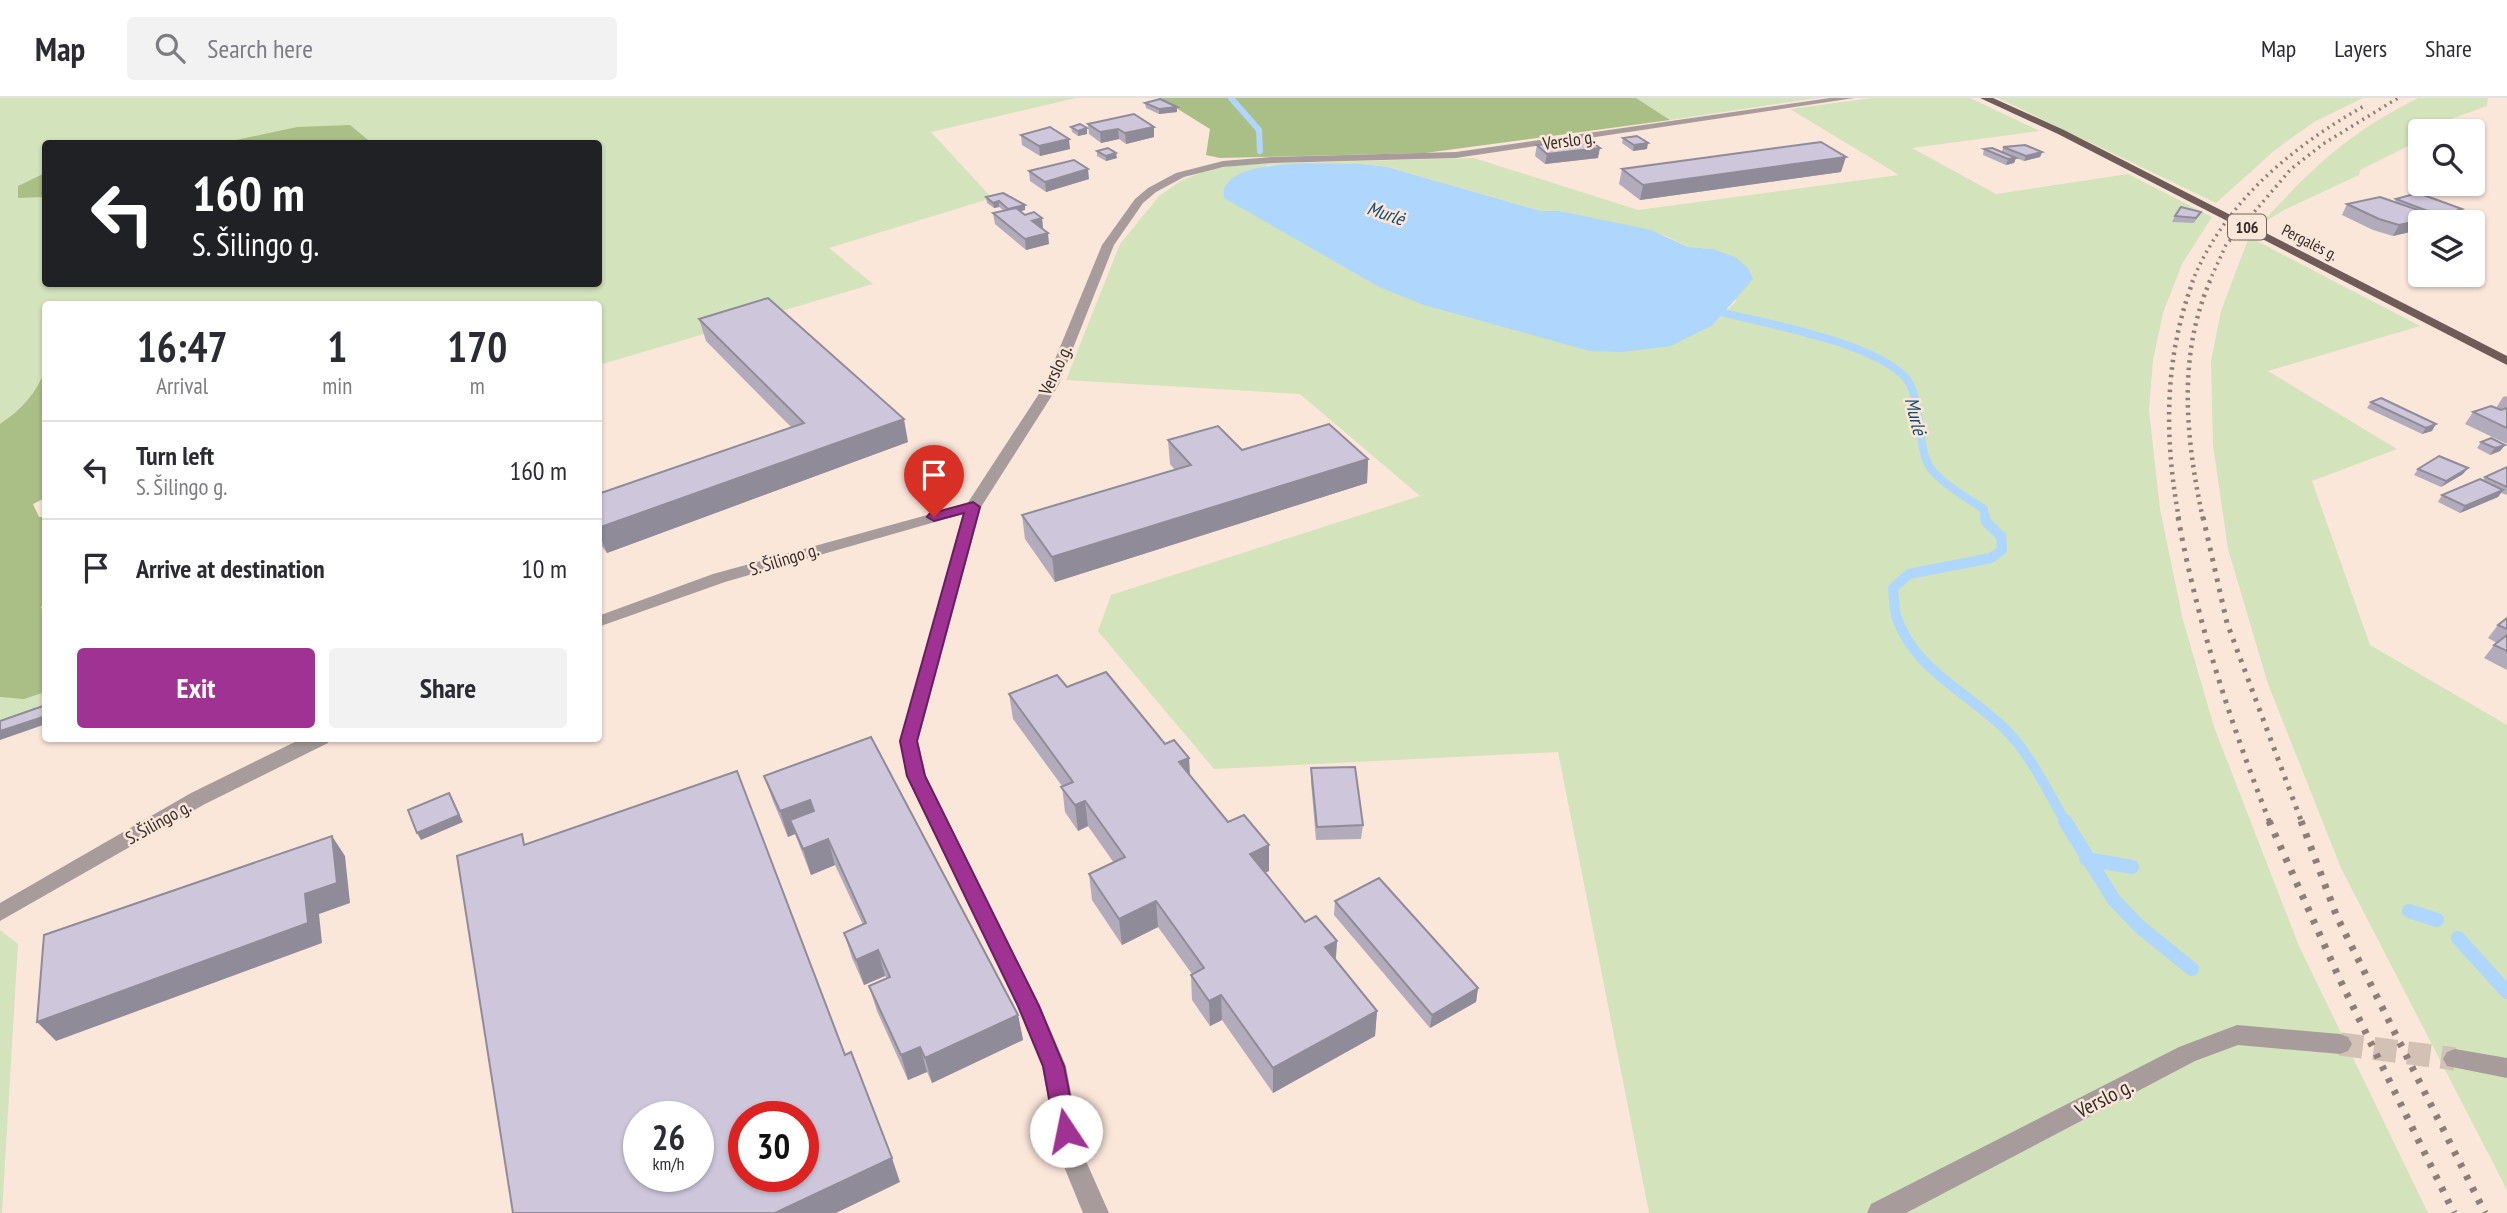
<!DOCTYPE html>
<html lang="en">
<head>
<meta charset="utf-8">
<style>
	:root { --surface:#fff; --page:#f2f2f3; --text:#2b2b33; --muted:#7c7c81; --line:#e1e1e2; --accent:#9f3292 }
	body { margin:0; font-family:"PT Sans Narrow",sans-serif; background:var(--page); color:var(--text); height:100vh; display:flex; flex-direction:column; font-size:26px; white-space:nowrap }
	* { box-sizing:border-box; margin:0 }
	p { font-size:23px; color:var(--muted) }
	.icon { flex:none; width:38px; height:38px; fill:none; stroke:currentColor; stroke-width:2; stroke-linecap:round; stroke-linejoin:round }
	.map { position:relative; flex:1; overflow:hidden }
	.drawer { position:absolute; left:42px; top:203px; width:560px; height:441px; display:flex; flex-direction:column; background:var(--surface); border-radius:7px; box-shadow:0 2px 5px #0004 }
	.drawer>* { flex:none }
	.hud { position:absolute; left:42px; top:42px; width:560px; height:147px; border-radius:7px; box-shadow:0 2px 5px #0004; background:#202124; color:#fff; overflow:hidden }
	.buttons { position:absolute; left:2408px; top:21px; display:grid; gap:14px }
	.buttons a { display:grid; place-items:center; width:77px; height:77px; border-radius:7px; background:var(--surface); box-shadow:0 2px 5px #0004; font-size:35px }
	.speed { position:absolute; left:623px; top:1003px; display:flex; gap:14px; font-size:35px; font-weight:700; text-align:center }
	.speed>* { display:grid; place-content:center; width:91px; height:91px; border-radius:50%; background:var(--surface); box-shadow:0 2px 5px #0004; line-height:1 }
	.speed small { font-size:18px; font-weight:400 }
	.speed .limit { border:10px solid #d22; background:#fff; color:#111 }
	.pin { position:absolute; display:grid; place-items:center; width:60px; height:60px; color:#fff; margin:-72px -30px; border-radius:50% 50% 50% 0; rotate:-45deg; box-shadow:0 0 7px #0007 }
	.pin .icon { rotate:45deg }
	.me { position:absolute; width:77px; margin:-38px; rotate:349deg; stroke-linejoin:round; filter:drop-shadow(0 0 5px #0008) }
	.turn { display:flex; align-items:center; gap:24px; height:147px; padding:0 35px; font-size:32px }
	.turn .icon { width:91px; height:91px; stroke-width:2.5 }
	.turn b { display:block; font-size:49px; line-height:60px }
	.eta { display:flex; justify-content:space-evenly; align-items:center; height:119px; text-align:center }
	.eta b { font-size:42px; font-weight:600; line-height:49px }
	.cta { display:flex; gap:14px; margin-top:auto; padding:14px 35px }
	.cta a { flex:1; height:80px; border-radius:7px; background:var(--accent); color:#fff; font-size:28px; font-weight:600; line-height:80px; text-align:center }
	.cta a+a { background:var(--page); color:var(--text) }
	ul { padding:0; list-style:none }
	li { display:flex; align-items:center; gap:21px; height:98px; padding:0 35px; border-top:2px solid var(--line) }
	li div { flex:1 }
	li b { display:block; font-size:26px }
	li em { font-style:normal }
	header { display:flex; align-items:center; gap:42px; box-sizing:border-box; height:98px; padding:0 35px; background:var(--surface); border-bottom:2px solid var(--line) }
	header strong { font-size:33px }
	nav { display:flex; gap:38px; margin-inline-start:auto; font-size:24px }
	.search { width:490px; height:63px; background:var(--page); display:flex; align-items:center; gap:18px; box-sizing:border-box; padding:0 24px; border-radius:7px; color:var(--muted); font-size:26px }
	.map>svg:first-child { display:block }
	.green { fill:#d3e3bc; fill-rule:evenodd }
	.forest { fill:#a9bf85 }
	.water { fill:#afd6fc }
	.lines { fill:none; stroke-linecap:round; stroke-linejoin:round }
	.stream-far3 { stroke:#afd6fc; stroke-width:6 }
	.stream-far2 { stroke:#afd6fc; stroke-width:8 }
	.stream-far1 { stroke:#afd6fc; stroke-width:10 }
	.stream { stroke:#afd6fc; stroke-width:14 }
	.minor-tunnel { stroke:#d3c1b6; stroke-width:23; stroke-dasharray:23 11; stroke-linecap:butt }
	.minor { fill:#a79c9b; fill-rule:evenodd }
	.major { fill:#6f5c59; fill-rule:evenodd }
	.rail-far3 { stroke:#8d7f77; stroke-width:3.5; stroke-dasharray:2 4.5; stroke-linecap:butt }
	.rail-far2 { stroke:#8d7f77; stroke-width:4.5; stroke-dasharray:2.5 5; stroke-linecap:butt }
	.rail-far1 { stroke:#8d7f77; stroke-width:5; stroke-dasharray:3.5 7; stroke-linecap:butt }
	.rail { stroke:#8d7f77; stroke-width:7; stroke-dasharray:4.5 9; stroke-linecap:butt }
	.wall { fill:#b1abbc }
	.shaded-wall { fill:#908b99 }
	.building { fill:#cec7db; stroke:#908b99; stroke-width:2; fill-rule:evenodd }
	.route { fill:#9f3292; stroke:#67205f; stroke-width:2 }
	.labels { text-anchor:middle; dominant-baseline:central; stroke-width:5; stroke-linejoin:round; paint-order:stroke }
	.shield { fill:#fbe6da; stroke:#70645d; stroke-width:2 }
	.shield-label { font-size:16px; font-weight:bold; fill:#342c28 }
	.far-street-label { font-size:16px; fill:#342c28; stroke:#fbe6da }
	.street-label { font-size:18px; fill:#342c28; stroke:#fbe6da }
	.water-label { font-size:19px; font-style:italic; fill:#144974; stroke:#fbe6da }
	.near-street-label { font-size:21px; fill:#342c28; stroke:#fbe6da }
</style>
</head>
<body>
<header>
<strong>Map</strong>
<div class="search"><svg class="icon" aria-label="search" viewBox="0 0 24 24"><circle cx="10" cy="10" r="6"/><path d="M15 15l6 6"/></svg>Search here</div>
<nav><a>Map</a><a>Layers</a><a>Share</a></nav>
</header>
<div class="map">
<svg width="2507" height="1115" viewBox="0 0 2507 1115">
	<rect width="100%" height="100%" fill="#fbe6da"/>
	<g class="green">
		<path d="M0,0H1076L931,34L992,100L829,150L873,186L599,267L598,206H46L45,238L43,240C52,278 31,305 0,326ZM232,42L598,46V186H46L45,99H18V88L46,75V46L222,45Z"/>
		<polygon points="1636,0 1817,0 1670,22"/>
		<path d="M1873,0H1970L2040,33L1912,50L1996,96L2128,76L2212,119L2182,166L2163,215L2153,262L2149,312L2160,411L2183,522L2214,629L2299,848L2428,1115H1649L1558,654L1214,671L1098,533L1111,497L1420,398L1300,296L1066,282L1120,146L1160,97L1182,82L1211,71L1251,66L1474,60L1638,112L1899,77L1790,11ZM1362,66L1387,69L1541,113H1559L1664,137L1688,149L1712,151L1736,203L1713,227L1379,189L1224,99L1267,67Z"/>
		<polygon points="1998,0 2363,0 2314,24 2275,52 2216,105"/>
		<path d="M2418,0H2488L2487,8L2434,27V33H2420V42L2360,72L2359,77L2284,112L2261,126C2313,69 2348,35 2418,0Z"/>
		<polygon points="2249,139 2420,228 2268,273 2397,351 2312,383 2370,547 2507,627 2507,1092 2341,770 2268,586 2228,451 2213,347 2211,263 2221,213"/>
		<polygon points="45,594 45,608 0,623 0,599 24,600"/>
		<polygon points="0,832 18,846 2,1115 0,1115"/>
	</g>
	<g class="forest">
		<polygon points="1160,0 1636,0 1670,22 1425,55 1220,60 1206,57 1210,31"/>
		<polygon points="350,27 368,42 364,45 222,45 297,29"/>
		<polygon points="45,75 45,99 18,100 18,88"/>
		<path d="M45,271V400L33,406L39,419H45V501L41,510L45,513V594L24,601L0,599V326C21,312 37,295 45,271Z"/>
	</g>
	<path class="water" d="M1362,66L1387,69L1541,113H1559L1651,132L1688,149L1712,151L1735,159L1748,170L1753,181L1713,227L1671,248L1622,254L1590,253L1424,207L1379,189L1224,100C1224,96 1223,92 1225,89C1239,58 1334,67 1362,66Z"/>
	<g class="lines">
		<polyline class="stream-far3" points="1231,0 1259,32 1260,53"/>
		<path class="stream-far2" d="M1712,212C1762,225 1866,242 1903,277C1922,294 1917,342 1927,364C1934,381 1968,401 1984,411L1985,421"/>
		<path class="stream-far1" d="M1985,419L1986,424L2001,438L2002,452L1991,460L1909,476L1893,490C1894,499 1894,509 1896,517C1912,571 1971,596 2007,633C2032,659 2048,694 2066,725"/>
		<g class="stream">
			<polyline points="2065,723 2114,802 2140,829 2192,871"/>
			<polyline points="2086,761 2132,769"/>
			<polyline points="2409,813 2437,822"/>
			<polyline points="2458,840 2507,894"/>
		</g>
		<polyline class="minor-tunnel" points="2340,946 2455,961"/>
		<g class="minor">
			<polygon points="1830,0 1854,0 1456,60 1272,65 1223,69 1184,79 1156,94 1143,105 1114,147 1058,288 981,409 918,643 926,678 1040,908 1066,968 1082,1054 1109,1115 1083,1115 1058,1054 1042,968 1018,908 906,678 900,643 963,416 725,484 598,529 598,518 713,476 967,406 1044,288 1102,147 1135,101 1148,90 1176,75 1223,63 1272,59 1456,54"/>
			<polygon points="303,640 330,640 328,645 205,706 0,823 0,805 191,695"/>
			<polygon points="2237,927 2340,936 2348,939 2352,946 2348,953 2340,956 2238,947 2195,963 1906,1115 1867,1115 1871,1106 2179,949"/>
			<polygon points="2455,951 2507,960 2507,980 2447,968 2443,961 2447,954"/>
		</g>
		<polygon class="major" points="1980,0 1993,0 2064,32 2507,258 2507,267 2058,36"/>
		<g class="rail-far3">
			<path d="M2192,184C2225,104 2290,50 2364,8"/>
			<polyline points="2209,184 2226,147 2291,71 2323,46 2398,0"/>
		</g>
		<g class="rail-far2">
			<path d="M2179,421C2164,339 2164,261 2193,183"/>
			<path d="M2203,421C2186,342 2177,259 2210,183"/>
		</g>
		<g class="rail-far1">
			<path d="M2178,419C2197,524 2231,626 2270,725"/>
			<polyline points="2203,419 2227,525 2302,725"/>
		</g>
		<g class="rail">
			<polyline points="2269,723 2340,882 2454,1115"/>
			<polyline points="2301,723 2337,819 2485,1115"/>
		</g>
	</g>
	<g class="wall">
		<polygon points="1145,5 1177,9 1177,14 1159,16 1146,10"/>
		<polygon points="1088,26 1154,29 1154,39 1126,46 1119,41 1101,45 1089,36"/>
		<polygon points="1071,29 1087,36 1078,38 1072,34"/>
		<polygon points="1021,37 1070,51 1040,58 1022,47"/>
		<polygon points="1623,40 1647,51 1633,53 1622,45"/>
		<polygon points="1537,47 1598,60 1545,66 1535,58"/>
		<polygon points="2003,49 2042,54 2040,59 2024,63 2016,60 2014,65 2006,67 1983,57 1984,51 2002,54"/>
		<polygon points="1097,53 1117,60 1106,63 1097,58"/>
		<polygon points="1622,71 1841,74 1640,102 1619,86"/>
		<polygon points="1029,73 1089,81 1046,94 1030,83"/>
		<polygon points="986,99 1025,112 1021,113 1025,117 1042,120 1043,131 1049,146 1026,152 995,126 993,115 1004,113 999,109 994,110 987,105"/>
		<polygon points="2396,101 2462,111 2456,122 2448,124 2420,124 2420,138 2410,134 2393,138 2373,132 2342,117 2347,106 2395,104"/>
		<polygon points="2201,114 2194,125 2172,124 2175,118"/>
		<polygon points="699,221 908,344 607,455 598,443 598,396 791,329 706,243"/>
		<polygon points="2507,298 2507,346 2465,326 2473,314 2496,310 2503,299"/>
		<polygon points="2371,304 2432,333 2422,336 2367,310"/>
		<polygon points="1168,342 1242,352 1368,361 1367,385 1055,484 1025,441 1022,417 1175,372 1170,366"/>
		<polygon points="2481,344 2505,347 2500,353 2490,357 2477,350"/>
		<polygon points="2507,369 2507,397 2501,395 2498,399 2460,415 2438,404 2442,397 2483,382 2485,379"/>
		<polygon points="2418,371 2463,376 2441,389 2414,377"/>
		<polygon points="2507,520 2507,572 2484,560 2494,547 2497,545 2488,540 2498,527"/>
		<polygon points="1067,589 1189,660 1190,677 1269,773 1265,774 1305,824 1337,843 1336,862 1377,913 1375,938 1273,995 1222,922 1210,928 1192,902 1191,877 1192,876 1158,829 1122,847 1092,802 1089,776 1114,765 1088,728 1078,733 1065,714 1062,688 1013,621 1009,596"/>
		<polygon points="871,639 1018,917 1023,942 932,985 927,974 908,982 877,913 869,888 887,880 885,878 864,887 852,860 844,835 863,827 835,767 811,777 795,736 788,739 773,703 764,678"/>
		<polygon points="1311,670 1363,727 1361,741 1316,742 1311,684"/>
		<polygon points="1335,803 1478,890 1476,904 1430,930 1334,817"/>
	</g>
	<g class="shaded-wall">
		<polygon points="1177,9 1177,14 1159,16 1159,11"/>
		<polygon points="1154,29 1154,39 1126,46 1125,35"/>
		<polygon points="1087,30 1087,36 1078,38 1078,33"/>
		<polygon points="1118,31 1119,41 1101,45 1100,34"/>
		<polygon points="1069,41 1070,51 1040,58 1039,48"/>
		<polygon points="1648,45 1647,51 1633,53 1634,47"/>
		<polygon points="1600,50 1598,60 1545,66 1547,56"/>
		<polygon points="2042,54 2040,59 2024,63 2026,58"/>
		<polygon points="1116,55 1117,60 1106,63 1106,58"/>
		<polygon points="1846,59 1841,74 1640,102 1643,87"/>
		<polygon points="2016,60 2014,65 2006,67 2008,61"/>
		<polygon points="1088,71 1089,81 1046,94 1045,84"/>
		<polygon points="999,103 999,109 994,110 993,105"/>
		<polygon points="1025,107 1025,112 1009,116 1008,111"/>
		<polygon points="2462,111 2456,122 2448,124 2437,124 2441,118"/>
		<polygon points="1042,120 1043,131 1032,123"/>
		<polygon points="2416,123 2410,134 2393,138 2399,127"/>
		<polygon points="1048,135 1049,146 1026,152 1025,141"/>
		<polygon points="904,321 908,344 607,455 598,433 598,430"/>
		<polygon points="2436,326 2432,333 2422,336 2426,330"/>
		<polygon points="2505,347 2500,353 2490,357 2495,350"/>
		<polygon points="1368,361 1367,385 1055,484 1052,459"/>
		<polygon points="2468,370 2463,376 2441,389 2446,383"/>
		<polygon points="2503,392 2498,399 2460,415 2465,408"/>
		<polygon points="46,618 46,626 0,642 0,633"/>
		<polygon points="1189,660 1190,685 1179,664"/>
		<polygon points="449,695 463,724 421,742 417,735"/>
		<polygon points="810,702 818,728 790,722 795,736 788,739 780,713"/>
		<polygon points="1085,703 1088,728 1078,733 1075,707"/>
		<polygon points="332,738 345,758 350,805 319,816 322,845 56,943 37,924 305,796"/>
		<polygon points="828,741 835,767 811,777 803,751"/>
		<polygon points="1269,747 1269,773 1250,782 1250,756"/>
		<polygon points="1156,803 1158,829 1122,847 1119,821"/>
		<polygon points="1337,843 1335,868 1325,849"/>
		<polygon points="878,852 885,878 864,887 856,862"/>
		<polygon points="1478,890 1476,904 1430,930 1432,917"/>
		<polygon points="1221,897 1222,922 1210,928 1209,903"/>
		<polygon points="1377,913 1375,938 1273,995 1273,970"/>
		<polygon points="1018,917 1023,942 932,985 925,960"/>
		<polygon points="920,949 927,974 908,982 901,957"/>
		<polygon points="892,1060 900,1084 836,1115 775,1115"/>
	</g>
	<g class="building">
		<polygon points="1160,1 1177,9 1159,11 1145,5"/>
		<polygon points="1134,16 1154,29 1125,35 1118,31 1100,34 1088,26"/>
		<polygon points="1080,26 1087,30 1078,33 1071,29"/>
		<polygon points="1050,29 1069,41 1039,48 1021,37"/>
		<polygon points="1637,38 1648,45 1634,47 1623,40"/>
		<polygon points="1589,42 1600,50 1547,56 1537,47"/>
		<polygon points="1821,44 1846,59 1643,87 1622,71"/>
		<polygon points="2025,47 2042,54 2026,58 2003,49"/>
		<polygon points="1108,50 1116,55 1106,58 1097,53"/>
		<polygon points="1992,50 2016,60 2008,61 1984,51"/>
		<polygon points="1074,62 1088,71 1045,84 1029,73"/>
		<polygon points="1003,95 1025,107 1008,111 999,103 993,105 986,99"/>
		<polygon points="2418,95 2462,111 2441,118 2396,101"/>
		<polygon points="2380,99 2447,122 2439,124 2420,125 2416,123 2399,127 2379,121 2347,106"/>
		<polygon points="2181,109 2201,114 2196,120 2175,118"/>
		<polygon points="1016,110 1025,117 1034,114 1042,120 1032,123 1048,135 1025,141 993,115"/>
		<polygon points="768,200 904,321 598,430 598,396 804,325 699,221"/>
		<polygon points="2381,300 2436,326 2426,330 2371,304"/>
		<polygon points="2491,308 2501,312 2507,310 2507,330 2473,314"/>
		<polygon points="1329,326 1368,361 1052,459 1022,417 1191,367 1168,342 1218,328 1242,352"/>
		<polygon points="2491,340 2505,347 2495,350 2481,344"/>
		<polygon points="2439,358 2468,370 2446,383 2418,371"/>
		<polygon points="2507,369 2507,389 2485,379"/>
		<polygon points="2480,381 2503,392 2465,408 2442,397"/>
		<polygon points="2507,520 2507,531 2498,527"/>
		<polygon points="2507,537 2507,553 2494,547"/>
		<polygon points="1106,574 1165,646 1174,642 1189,660 1179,664 1228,724 1244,717 1269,747 1250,756 1305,824 1316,818 1337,843 1325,849 1377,913 1273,970 1221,897 1209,903 1191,877 1204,870 1156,803 1119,821 1089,776 1125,759 1085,703 1075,707 1061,689 1073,684 1009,596 1057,577 1067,589"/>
		<polygon points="46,607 46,618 0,633 0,623"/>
		<polygon points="871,639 1018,917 925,960 920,949 901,957 869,888 890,879 878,852 856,862 844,835 866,825 828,741 803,751 790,722 814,713 810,702 780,713 764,678"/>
		<polygon points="1355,669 1363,727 1317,729 1311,670"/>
		<path d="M737,673L845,957L851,954L892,1060L775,1115H513L457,758L522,736L524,747ZM639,1018H698V1078H639ZM744,1018H803V1078H744Z"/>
		<polygon points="449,695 459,717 417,735 408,712"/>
		<polygon points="332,738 337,785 305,796 308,825 37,924 44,837"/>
		<polygon points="1379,780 1478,890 1432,917 1335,803"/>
	</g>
	<polygon class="route" points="973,404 980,409 917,643 925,678 1039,908 1064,968 1077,1033 1074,1040 1066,1043 1058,1040 1055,1033 1043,968 1018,908 907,678 900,643 964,415 934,423 927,419 929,416"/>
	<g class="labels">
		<rect class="shield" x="2228" y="116.5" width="38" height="25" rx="5"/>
		<g class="shield-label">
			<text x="2247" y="129">106</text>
		</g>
		<g class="far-street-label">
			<text transform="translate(2310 144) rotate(27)">Pergalės g.</text>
		</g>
		<g class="street-label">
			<text transform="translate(1569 42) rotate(-8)">Verslo g.</text>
			<text transform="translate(1055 272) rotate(-65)">Verslo g.</text>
			<text transform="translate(784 461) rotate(-17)">S. Šilingo g.</text>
			<text transform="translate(158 724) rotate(-29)">S. Šilingo g.</text>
		</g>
		<g class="water-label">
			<text transform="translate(1386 115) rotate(19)">Murlė</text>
			<text transform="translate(1916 318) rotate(76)">Murlė</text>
		</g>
		<g class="near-street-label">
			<text transform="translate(2104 1000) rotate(-27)">Verslo g.</text>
		</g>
	</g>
</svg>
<div class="buttons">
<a><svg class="icon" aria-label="search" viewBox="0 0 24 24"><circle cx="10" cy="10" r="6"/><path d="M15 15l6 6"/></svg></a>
<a><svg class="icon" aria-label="layers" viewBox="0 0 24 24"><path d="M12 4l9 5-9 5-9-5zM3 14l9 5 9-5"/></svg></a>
</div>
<div class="speed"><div>26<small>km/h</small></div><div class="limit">30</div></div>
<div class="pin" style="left:934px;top:419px;background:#d93025"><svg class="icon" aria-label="arrive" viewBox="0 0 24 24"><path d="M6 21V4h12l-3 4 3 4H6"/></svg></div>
<svg class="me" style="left:1066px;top:1033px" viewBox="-20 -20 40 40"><circle r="19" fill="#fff"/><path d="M0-13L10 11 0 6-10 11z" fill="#9f3292"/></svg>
<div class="hud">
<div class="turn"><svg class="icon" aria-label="left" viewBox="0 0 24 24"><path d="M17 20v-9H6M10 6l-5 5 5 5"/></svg><div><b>160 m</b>S. Šilingo g.</div></div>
</div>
<section class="drawer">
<div class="eta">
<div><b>16:47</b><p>Arrival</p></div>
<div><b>1</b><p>min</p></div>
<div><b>170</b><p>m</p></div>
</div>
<ul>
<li><svg class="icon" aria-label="left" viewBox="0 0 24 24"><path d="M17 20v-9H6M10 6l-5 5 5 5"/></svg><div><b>Turn left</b><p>S. Šilingo g.</p></div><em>160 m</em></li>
<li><svg class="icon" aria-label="arrive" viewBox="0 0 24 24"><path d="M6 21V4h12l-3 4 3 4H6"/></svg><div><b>Arrive at destination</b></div><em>10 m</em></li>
</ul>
<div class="cta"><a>Exit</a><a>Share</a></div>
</section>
</div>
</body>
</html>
